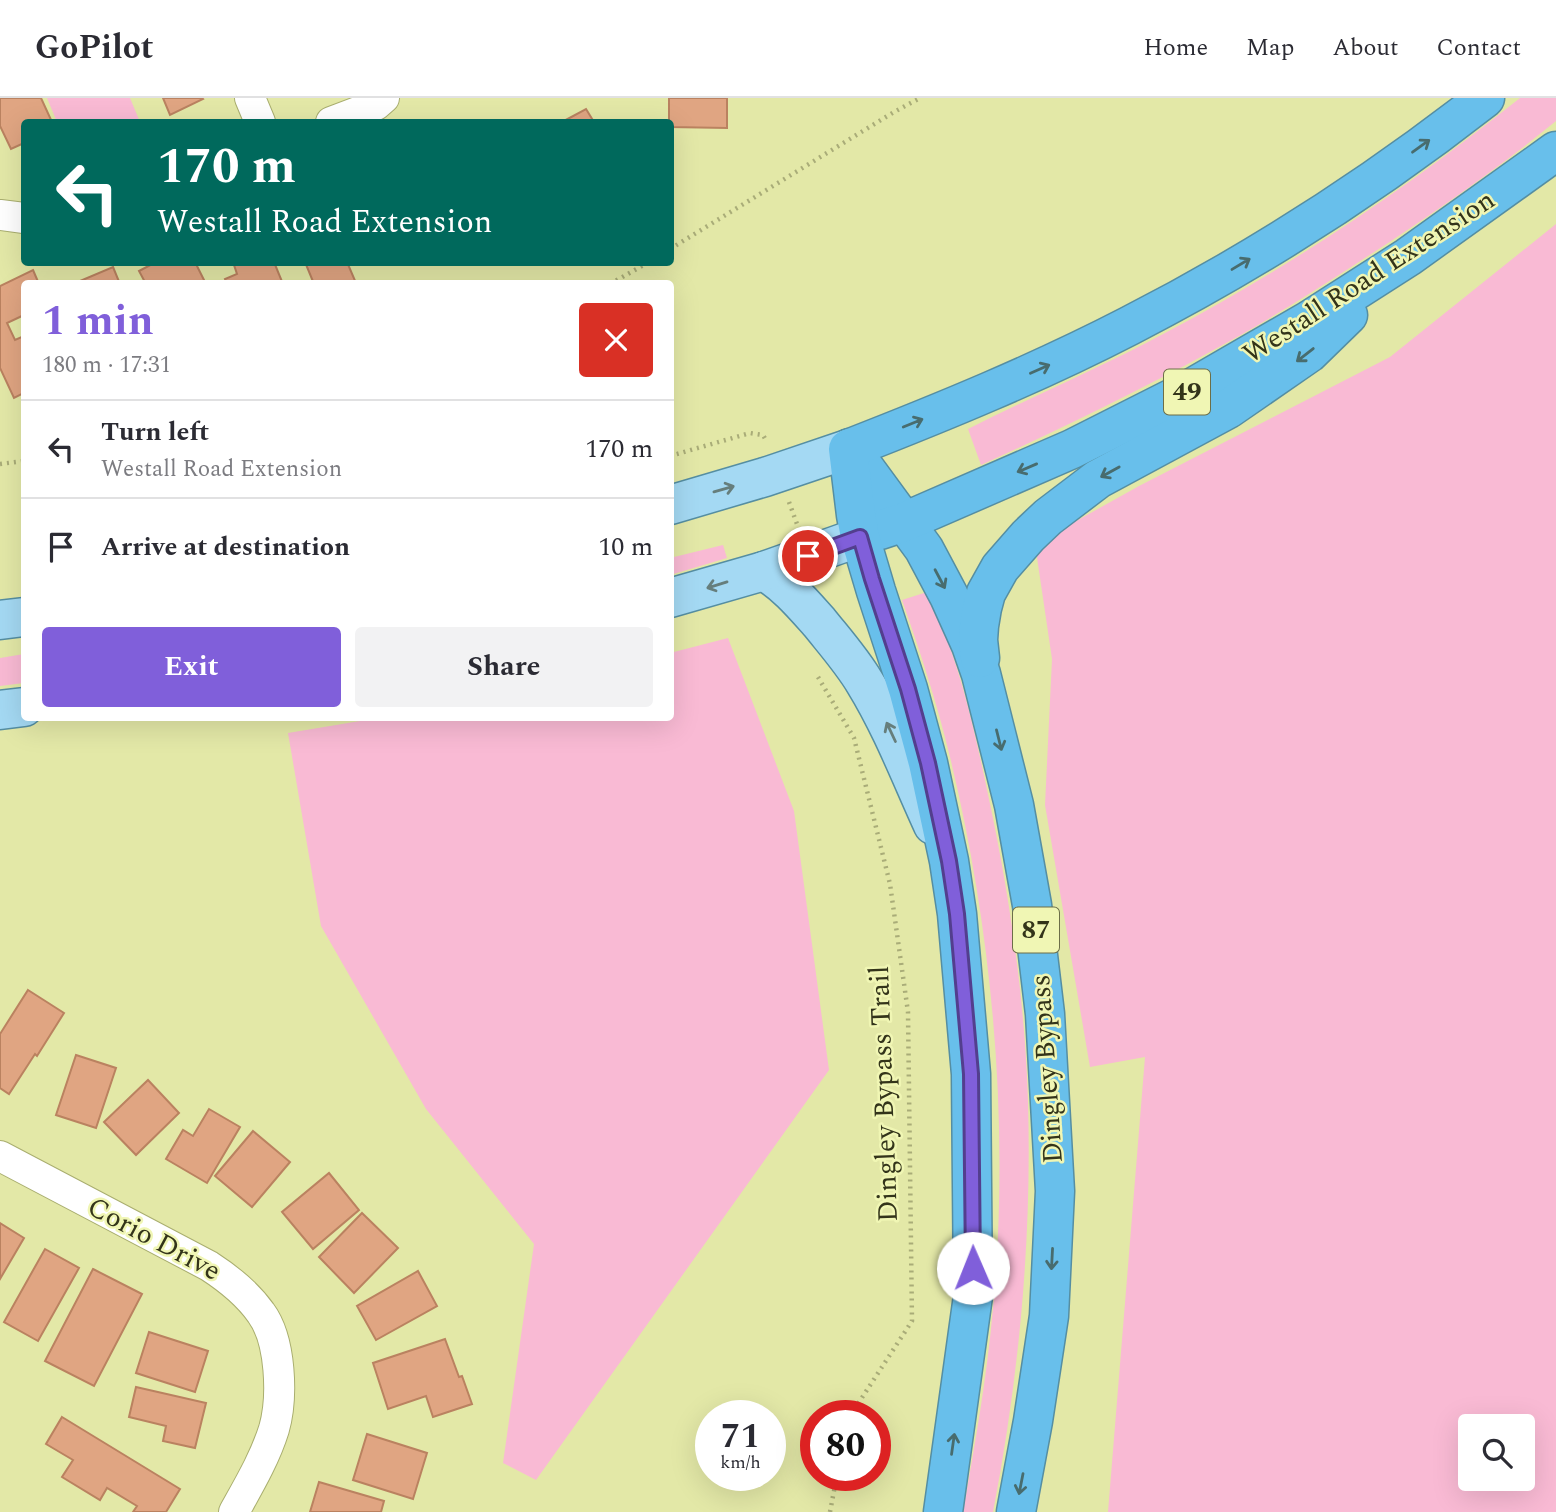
<!DOCTYPE html>
<html lang="en">
<head>
<meta charset="utf-8">
<style>
	:root { --surface:#fff; --page:#f2f2f3; --text:#2b2b33; --muted:#7c7c81; --line:#e1e1e2; --accent:#805fda }
	body { margin:0; font-family:Spectral,serif; background:var(--page); color:var(--text); height:100vh; display:flex; flex-direction:column; font-size:26px; white-space:nowrap }
	* { box-sizing:border-box; margin:0 }
	p { font-size:23px; color:var(--muted) }
	.icon { flex:none; width:38px; height:38px; fill:none; stroke:currentColor; stroke-width:2; stroke-linecap:round; stroke-linejoin:round }
	.map { position:relative; flex:1; overflow:hidden }
	.drawer { position:absolute; left:21px; top:182px; width:653px; height:441px; display:flex; flex-direction:column; background:var(--surface); border-radius:7px; box-shadow:0 7px 28px #0002 }
	.drawer>* { flex:none }
	.hud { position:absolute; left:21px; top:21px; width:653px; height:147px; border-radius:7px; box-shadow:0 7px 28px #0002; background:#00695c; color:#fff; overflow:hidden }
	.buttons { position:absolute; left:1458px; top:1316px; display:grid; gap:14px }
	.buttons a { display:grid; place-items:center; width:77px; height:77px; border-radius:7px; background:var(--surface); box-shadow:0 7px 28px #0002; font-size:35px }
	.speed { position:absolute; left:695px; top:1302px; display:flex; gap:14px; font-size:35px; font-weight:700; text-align:center }
	.speed>* { display:grid; place-content:center; width:91px; height:91px; border-radius:50%; background:var(--surface); box-shadow:0 7px 28px #0002; line-height:1 }
	.speed small { font-size:18px; font-weight:400 }
	.speed .limit { border:10px solid #d22; background:#fff; color:#111 }
	.pin { position:absolute; display:grid; place-items:center; width:60px; height:60px; color:#fff; margin:-30px; border:4px solid #fff; border-radius:50%; box-shadow:0 2px 7px #0007 }
	.me { position:absolute; width:77px; margin:-38px; rotate:359deg; stroke-linejoin:round; filter:drop-shadow(0 0 5px #0008) }
	.turn { display:flex; align-items:center; gap:24px; height:147px; padding:0 21px; font-size:32px }
	.turn .icon { width:91px; height:91px; stroke-width:2.5 }
	.turn b { display:block; font-size:49px; line-height:60px }
	.round { display:grid; place-items:center; flex:none; width:74px; height:74px; border-radius:7px; background:var(--page) }
	.overview { display:flex; align-items:center; justify-content:space-between; height:119px; padding:0 21px }
	h1 { font-size:42px; font-weight:700; line-height:52px; color:var(--accent) }
	.primary-button { display:flex; gap:14px; margin-top:auto; padding:14px 21px }
	.primary-button a { flex:1; height:80px; border-radius:7px; background:var(--accent); color:#fff; font-size:28px; font-weight:700; line-height:80px; text-align:center }
	.primary-button a+a { background:var(--page); color:var(--text) }
	ul { padding:0; list-style:none }
	li { display:flex; align-items:center; gap:21px; height:98px; padding:0 21px; border-top:2px solid var(--line) }
	li div { flex:1 }
	li b { display:block; font-size:26px }
	li em { font-style:normal }
	header { display:flex; align-items:center; gap:42px; box-sizing:border-box; height:98px; padding:0 35px; background:var(--surface); border-bottom:2px solid var(--line) }
	header strong { font-size:33px }
	nav { display:flex; gap:38px; margin-inline-start:auto; font-size:24px }
	.map>svg:first-child { display:block }
	.green { fill:#f9bad4; fill-rule:evenodd }
	.building { fill:#e0a582; stroke:#ba8260; stroke-width:2 }
	.lines { fill:none; stroke-linecap:round; stroke-linejoin:round }
	.street-casing { stroke:#a9ae6f; stroke-width:32 }
	.primary-casing { stroke:#558ea2; stroke-width:41 }
	.highway-casing { stroke:#558ea2; stroke-width:41 }
	.path { stroke:#a9ac78; stroke-width:4.5; stroke-dasharray:2 5; stroke-linecap:butt }
	.street { stroke:#fff; stroke-width:30 }
	.primary { stroke:#a4d9f3; stroke-width:38 }
	.highway { stroke:#68bfeb; stroke-width:38 }
	.oneway { stroke:#486c6e }
	.oneway2 { stroke:#667e7c }
	.route-casing { stroke:#533e8e; stroke-width:18 }
	.route { stroke:#805fda; stroke-width:12 }
	.labels { text-anchor:middle; dominant-baseline:central; stroke-width:5; stroke-linejoin:round; paint-order:stroke }
	.shield { fill:#f0f6b4; stroke:#6c6e48; stroke-width:2 }
	.shield-label { font-size:26px; font-weight:bold; fill:#33341a }
	.street-label { font-size:28px; fill:#33341a; stroke:#f0f6b4 }
</style>
</head>
<body>
<header>
<strong>GoPilot</strong>
<nav><a>Home</a><a>Map</a><a>About</a><a>Contact</a></nav>
</header>
<div class="map">
<svg width="1556" height="1414" viewBox="0 0 1556 1414">
	<rect width="100%" height="100%" fill="#e3e8a7"/>
	<g class="green">
		<polygon points="47,0 130,0 140,24 57,24"/>
		<path d="M1520,0H1556V23C1490,77 1419,125 1348,171C1312,194 1276,217 1239,238C1155,285 1069,327 981,367L968,331C1033,298 1100,270 1165,235C1290,169 1409,89 1520,0Z"/>
		<path d="M1556,126V1414H1108L1145,959L1090,969L1045,707L1052,561L1035,446L1139,388L1390,259ZM1470,1328H1522V1381H1470Z"/>
		<polygon points="723,447 727,460 670,477 670,460"/>
		<path d="M927,494C959,559 974,630 989,701C1010,800 1025,903 1028,1004C1032,1142 1019,1279 993,1414H963C975,1346 987,1279 993,1210C1010,1028 993,836 950,659C937,605 920,553 902,502Z"/>
		<polygon points="728,540 794,713 829,972 536,1382 503,1365 534,1146 426,1011 321,828 288,635 378,620 670,620 670,555"/>
		<polygon points="24,556 24,585 0,588 0,560"/>
	</g>
	<g class="building">
		<polygon points="0,0 41,0 52,24 24,24 24,45 11,51 0,28"/>
		<polygon points="163,0 202,0 203,1 170,17"/>
		<polygon points="669,0 727,0 727,30 670,29 670,24 669,24"/>
		<polygon points="586,11 594,24 562,24"/>
		<polygon points="156,164 195,164 206,186 146,186 139,173"/>
		<polygon points="233,164 274,164 283,186 227,186 225,181 237,176"/>
		<polygon points="305,164 347,164 356,185 314,186"/>
		<polygon points="113,169 120,186 73,186"/>
		<polygon points="33,172 39,186 24,186 24,217 7,225 15,242 24,238 24,295 14,300 0,270 0,188"/>
		<polygon points="28,892 64,915 37,958 35,956 9,996 0,990 0,936"/>
		<polygon points="76,957 116,970 96,1030 56,1017"/>
		<polygon points="148,982 179,1015 136,1057 104,1024"/>
		<polygon points="209,1011 240,1029 207,1085 166,1061 183,1032 193,1038"/>
		<polygon points="253,1033 290,1064 252,1109 215,1078"/>
		<polygon points="329,1075 359,1112 313,1151 282,1114"/>
		<polygon points="362,1115 398,1150 354,1195 319,1159"/>
		<polygon points="0,1125 24,1140 0,1181"/>
		<polygon points="45,1151 79,1170 38,1243 4,1224"/>
		<polygon points="93,1171 142,1196 94,1288 45,1263"/>
		<polygon points="418,1173 437,1208 376,1242 357,1208"/>
		<polygon points="149,1234 208,1253 195,1294 136,1275"/>
		<polygon points="445,1241 459,1279 462,1278 472,1306 433,1319 426,1298 388,1311 373,1265"/>
		<polygon points="136,1289 206,1305 195,1350 163,1343 166,1328 129,1319"/>
		<polygon points="62,1319 180,1391 166,1414 133,1414 137,1408 107,1390 100,1402 62,1379 73,1362 46,1346"/>
		<polygon points="367,1336 427,1355 413,1401 353,1382"/>
		<polygon points="319,1384 384,1403 381,1414 310,1414"/>
	</g>
	<g class="lines">
		<g class="street-casing">
			<g id="street">
				<polyline points="250,0 260,24"/>
				<polyline points="331,24 376,7 384,0"/>
				<polyline points="0,117 24,120"/>
				<path d="M0,1058L209,1168C229,1181 247,1195 261,1215C281,1242 283,1299 274,1331C265,1360 249,1387 234,1414"/>
			</g>
		</g>
		<g class="primary-casing">
			<g id="primary">
				<polyline points="670,407 765,379 848,351"/>
				<path d="M764,473C786,486 802,505 819,524C835,544 852,563 865,585C892,629 911,679 933,727"/>
				<polyline points="670,500 764,473 860,439"/>
				<polyline points="0,522 24,519"/>
				<polyline points="0,612 24,609"/>
			</g>
		</g>
		<g class="highway-casing">
			<g id="highway">
				<polyline points="850,350 924,451 949,498 971,547 981,576 1014,707 1032,807 1045,916 1055,1093 1049,1218 1033,1323 1016,1414"/>
				<polyline points="880,432 904,424 1072,351 1185,294 1308,223 1408,159 1556,53"/>
				<polyline points="980,560 978,542 979,528 982,510 986,495 1000,470 1028,438 1048,419 1098,381 1228,311 1309,255 1348,217"/>
				<path d="M943,1414L973,1198L971,976L957,816L949,763L928,665L908,591L876,493L860,439L856,417L848,351C943,314 1038,275 1129,228C1254,164 1374,87 1485,0"/>
			</g>
		</g>
		<g class="path">
			<polyline points="670,151 894,14 920,0"/>
			<polyline points="610,186 649,164"/>
			<polyline points="670,358 750,335 763,337 767,344"/>
			<polyline points="0,366 24,363"/>
			<polyline points="789,404 797,426"/>
			<polyline points="818,579 854,640 890,786 908,914 912,1223 850,1318"/>
			<polyline points="830,1414 837,1377"/>
		</g>
		<use href="#street" class="street"/>
		<use href="#primary" class="primary"/>
		<use href="#highway" class="highway"/>
	</g>
	<defs><path id="oneway-shaft" d="M-6 0H5M1.5-3L5.5 0L1.5 3" fill="none" stroke-width="1.6" stroke-linecap="round" stroke-linejoin="round" transform="scale(1.75)"/></defs>
	<g class="oneway">
		<use href="#oneway-shaft" transform="translate(1421 48) rotate(-36)"/>
		<use href="#oneway-shaft" transform="translate(1241 166) rotate(-31)"/>
		<use href="#oneway-shaft" transform="translate(1305 257) rotate(142)"/>
		<use href="#oneway-shaft" transform="translate(1040 271) rotate(-24)"/>
		<use href="#oneway-shaft" transform="translate(913 325) rotate(-22)"/>
		<use href="#oneway-shaft" transform="translate(1027 370) rotate(157)"/>
		<use href="#oneway-shaft" transform="translate(1110 374) rotate(151)"/>
		<use href="#oneway-shaft" transform="translate(940 481) rotate(62)"/>
		<use href="#oneway-shaft" transform="translate(999 642) rotate(76)"/>
		<use href="#oneway-shaft" transform="translate(1052 1161) rotate(93)"/>
		<use href="#oneway-shaft" transform="translate(953 1346) rotate(-82)"/>
		<use href="#oneway-shaft" transform="translate(1021 1386) rotate(101)"/>
	</g>
	<g class="oneway2">
		<use href="#oneway-shaft" transform="translate(724 391) rotate(-16)"/>
		<use href="#oneway-shaft" transform="translate(717 487) rotate(163)"/>
		<use href="#oneway-shaft" transform="translate(891 634) rotate(-115)"/>
	</g>
	<g class="lines">
		<g class="route-casing">
			<polyline id="route" points="808,458 860,439 872,481 908,591 928,665 949,763 957,816 971,976 973,1170"/>
		</g>
		<use href="#route" class="route"/>
	</g>
	<g class="labels">
		<g class="shield">
			<rect x="1164" y="271.5" width="46" height="45" rx="5"/>
			<rect x="1013" y="809.5" width="46" height="45" rx="5"/>
		</g>
		<g class="shield-label">
			<text x="1187" y="294">49</text>
			<text x="1036" y="832">87</text>
		</g>
		<g class="street-label">
			<text transform="translate(1369 179) rotate(-33)">Westall Road Extension</text>
			<text transform="translate(1047 971) rotate(-94)">Dingley Bypass</text>
			<text transform="translate(884 996) rotate(-92)">Dingley Bypass Trail</text>
			<text transform="translate(154 1141) rotate(28)">Corio Drive</text>
		</g>
	</g>
</svg>
<div class="buttons">
<a><svg class="icon" aria-label="search" viewBox="0 0 24 24"><circle cx="10" cy="10" r="6"/><path d="M15 15l6 6"/></svg></a>
</div>
<div class="speed"><div>71<small>km/h</small></div><div class="limit">80</div></div>
<div class="pin" style="left:808px;top:458px;background:#d93025"><svg class="icon" aria-label="arrive" viewBox="0 0 24 24"><path d="M6 21V4h12l-3 4 3 4H6"/></svg></div>
<svg class="me" style="left:973px;top:1170px" viewBox="-20 -20 40 40"><circle r="19" fill="#fff"/><path d="M0-13L10 11 0 6-10 11z" fill="#805fda"/></svg>
<div class="hud">
<div class="turn"><svg class="icon" aria-label="left" viewBox="0 0 24 24"><path d="M17 20v-9H6M10 6l-5 5 5 5"/></svg><div><b>170 m</b>Westall Road Extension</div></div>
</div>
<section class="drawer">
<div class="overview"><div><h1>1 min</h1><p>180 m · 17:31</p></div><a class="round" style="background:#d93025;color:#fff"><svg class="icon" aria-label="close" viewBox="0 0 24 24"><path d="M6 6l12 12M18 6L6 18"/></svg></a></div>
<ul>
<li><svg class="icon" aria-label="left" viewBox="0 0 24 24"><path d="M17 20v-9H6M10 6l-5 5 5 5"/></svg><div><b>Turn left</b><p>Westall Road Extension</p></div><em>170 m</em></li>
<li><svg class="icon" aria-label="arrive" viewBox="0 0 24 24"><path d="M6 21V4h12l-3 4 3 4H6"/></svg><div><b>Arrive at destination</b></div><em>10 m</em></li>
</ul>
<div class="primary-button"><a>Exit</a><a>Share</a></div>
</section>
</div>
</body>
</html>
